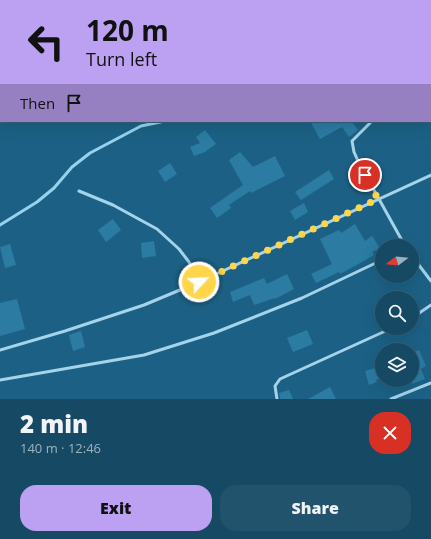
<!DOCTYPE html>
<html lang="en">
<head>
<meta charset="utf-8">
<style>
	:root { --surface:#154964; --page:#22536d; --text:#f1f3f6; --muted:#9db2bf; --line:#346178; --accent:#bca0f2 }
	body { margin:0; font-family:"Open Sans",sans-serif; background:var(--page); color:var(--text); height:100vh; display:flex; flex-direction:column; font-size:15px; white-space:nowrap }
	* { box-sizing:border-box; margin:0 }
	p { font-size:13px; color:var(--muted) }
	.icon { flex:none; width:22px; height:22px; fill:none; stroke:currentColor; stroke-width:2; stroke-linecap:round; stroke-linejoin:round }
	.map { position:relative; height:399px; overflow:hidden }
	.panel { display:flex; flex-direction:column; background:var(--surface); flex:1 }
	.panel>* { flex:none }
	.banner { position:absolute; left:0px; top:0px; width:431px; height:122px; box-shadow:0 4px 16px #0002,0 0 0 1px var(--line); background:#bca0f2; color:#111; overflow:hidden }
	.needle { width:26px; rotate:254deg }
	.tools { position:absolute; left:375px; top:239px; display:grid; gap:8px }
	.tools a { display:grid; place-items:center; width:44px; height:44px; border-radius:50%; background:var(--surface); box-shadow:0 4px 16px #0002,0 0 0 1px var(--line); font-size:20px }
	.pin { position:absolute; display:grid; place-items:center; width:34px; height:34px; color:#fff; margin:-17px; border:2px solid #fff; border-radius:50%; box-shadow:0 1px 4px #0007 }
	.me { position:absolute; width:44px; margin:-22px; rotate:65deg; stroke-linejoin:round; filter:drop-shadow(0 0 3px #0008) }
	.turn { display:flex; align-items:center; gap:14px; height:84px; padding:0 20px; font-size:18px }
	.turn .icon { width:52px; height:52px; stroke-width:2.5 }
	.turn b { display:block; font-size:28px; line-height:34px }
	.then { display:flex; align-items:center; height:38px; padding:0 20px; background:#0003; gap:8px; font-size:15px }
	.round { display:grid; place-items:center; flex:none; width:42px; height:42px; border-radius:16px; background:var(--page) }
	.head { display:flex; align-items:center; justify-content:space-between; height:68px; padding:0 20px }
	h1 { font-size:24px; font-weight:800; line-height:30px }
	.primary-button { display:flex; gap:8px; margin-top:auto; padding:8px 20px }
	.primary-button a { flex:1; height:46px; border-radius:16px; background:var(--accent); color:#111; font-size:16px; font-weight:800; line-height:46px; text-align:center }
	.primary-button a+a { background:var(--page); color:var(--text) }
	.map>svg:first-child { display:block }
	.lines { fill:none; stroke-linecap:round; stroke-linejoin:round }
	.stream { stroke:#97d2ec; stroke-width:3 }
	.building { fill:#2c7ba3 }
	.service { stroke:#a4d3eb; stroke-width:3 }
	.route { stroke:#ffd54a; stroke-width:7; stroke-dasharray:0 12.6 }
</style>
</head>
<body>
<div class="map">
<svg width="431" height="399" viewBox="0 0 431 399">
	<rect width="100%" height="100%" fill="#1c6185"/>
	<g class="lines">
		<g class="stream">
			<polyline points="340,1 340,0"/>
			<polyline points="0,225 37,202 54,188 72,167 90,153 141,126 165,121"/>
		</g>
	</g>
	<g class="building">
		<polygon points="310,121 354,121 352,122 358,130 349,137 342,127 320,139"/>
		<polygon points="205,130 216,144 205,152 194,156 190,147 200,143 196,137"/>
		<polygon points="240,152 253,167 275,156 285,176 251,193 250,191 229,205 231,208 217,218 210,208 243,185 229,160"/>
		<polygon points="170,163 177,174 165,182 158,171"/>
		<polygon points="329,170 334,179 301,200 295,192"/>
		<polygon points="304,203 308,212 295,220 290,211"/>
		<polygon points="113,219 121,230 106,242 98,230"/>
		<polygon points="355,224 365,241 372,236 380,248 372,252 374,255 362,262 340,274 339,272 316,283 311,274 332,264 320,239 339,230 341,233"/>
		<polygon points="154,241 156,256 142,258 141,243"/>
		<polygon points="10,244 16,265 5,268 0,247"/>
		<polygon points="287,274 294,289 275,299 275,298 254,305 250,295 233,302 230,292 264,278 267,284"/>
		<polygon points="17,299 25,329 0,336 0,303"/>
		<polygon points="307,330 313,344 293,352 287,338"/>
		<polygon points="81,331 85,347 73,351 69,335"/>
		<polygon points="419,350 426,366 421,369 425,379 412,384 412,353"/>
		<polygon points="382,366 382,378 376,380 377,382 369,385 365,371"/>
		<polygon points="330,387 336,399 308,399"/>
		<polygon points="289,390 293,399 280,399 279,393"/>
	</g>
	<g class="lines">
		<g class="service">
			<polyline points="334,0 336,1"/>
			<polyline points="188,1 189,0"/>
			<polyline points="408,1 409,0"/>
			<polyline points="430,66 431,65"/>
			<polyline points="372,121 352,141 354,152 359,163 405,246"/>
			<polyline points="79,191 113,205 157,229 179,249 189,262 199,282"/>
			<polyline points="412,256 431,281"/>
			<polyline points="412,318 431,305"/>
			<polyline points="0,350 65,331 144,305 199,282 431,175"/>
			<polyline points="0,380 144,355 214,333 302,298 382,260"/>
			<polyline points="277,399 275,386 280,379 392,328"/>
			<polyline points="391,399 431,383"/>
		</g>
	</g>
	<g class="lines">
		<polyline class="route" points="199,282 378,199 365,175"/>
	</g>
</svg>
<div class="tools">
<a><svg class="needle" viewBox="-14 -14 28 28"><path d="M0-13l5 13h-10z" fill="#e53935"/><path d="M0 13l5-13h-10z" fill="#9db2bf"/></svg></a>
<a><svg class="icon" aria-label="search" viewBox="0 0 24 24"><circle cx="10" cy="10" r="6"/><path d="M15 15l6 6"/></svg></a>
<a><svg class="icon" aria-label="layers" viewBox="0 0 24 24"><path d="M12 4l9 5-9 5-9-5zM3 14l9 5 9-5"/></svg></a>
</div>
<div class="pin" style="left:365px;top:175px;background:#d93025"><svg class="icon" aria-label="arrive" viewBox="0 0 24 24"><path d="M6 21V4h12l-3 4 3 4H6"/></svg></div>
<svg class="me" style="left:199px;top:282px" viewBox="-20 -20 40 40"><circle r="17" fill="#ffd54a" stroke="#fff" stroke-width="3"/><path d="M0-11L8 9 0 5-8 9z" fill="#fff"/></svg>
<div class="banner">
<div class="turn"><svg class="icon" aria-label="left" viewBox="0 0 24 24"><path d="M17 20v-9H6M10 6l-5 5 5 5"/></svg><div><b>120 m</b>Turn left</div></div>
<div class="then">Then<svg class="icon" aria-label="arrive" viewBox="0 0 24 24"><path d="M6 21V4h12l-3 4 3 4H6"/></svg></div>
</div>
</div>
<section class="panel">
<div class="head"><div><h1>2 min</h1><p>140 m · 12:46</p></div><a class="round" style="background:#d93025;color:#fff"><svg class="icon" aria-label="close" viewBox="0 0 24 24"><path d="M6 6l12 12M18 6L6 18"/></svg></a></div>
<div class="primary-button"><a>Exit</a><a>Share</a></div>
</section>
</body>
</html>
